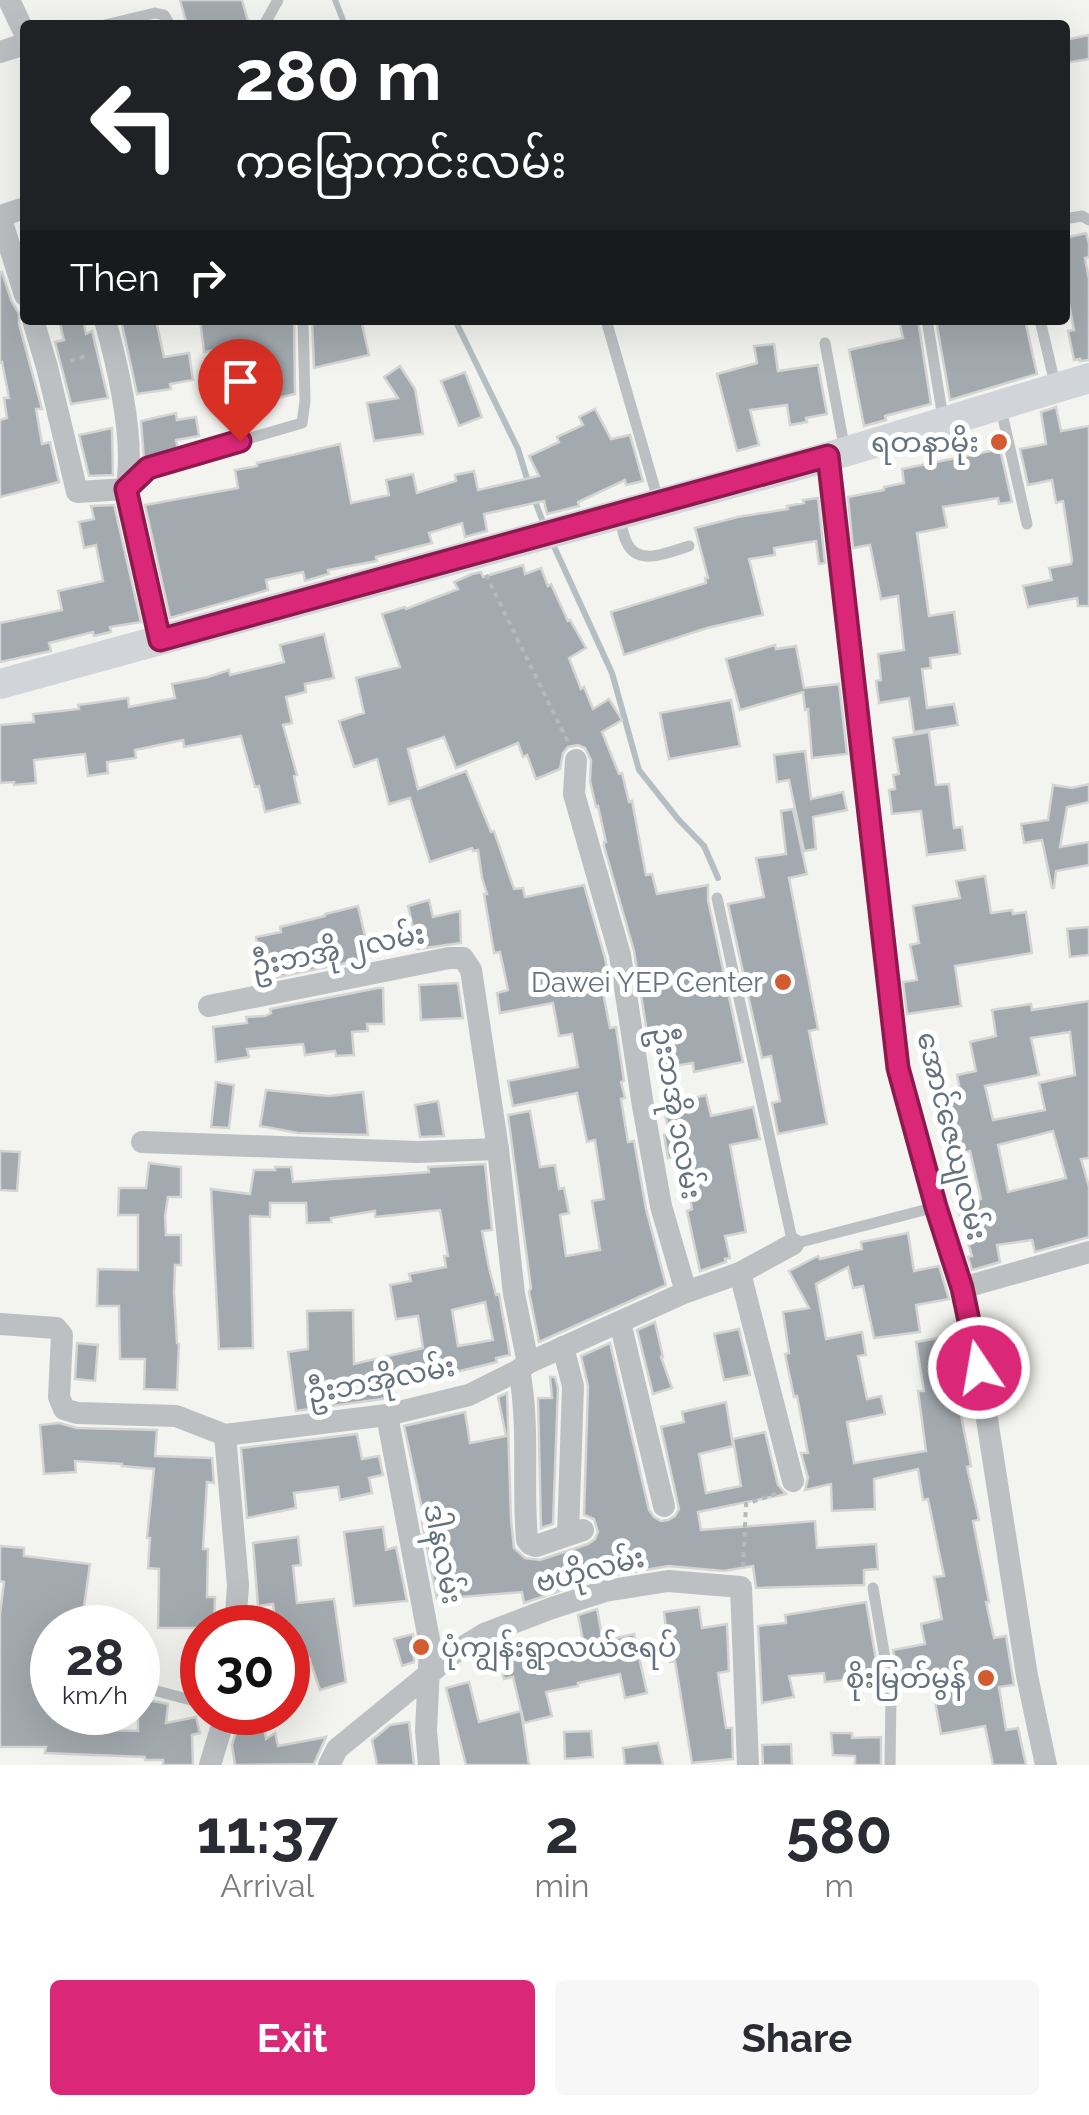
<!DOCTYPE html>
<html lang="en">
<head>
<meta charset="utf-8">
<style>
	:root { --surface:#fff; --page:#f7f7f7; --text:#2b2b33; --muted:#7c7c81; --accent:#db2777 }
	body { margin:0; font-family:Raleway,"Noto Sans Myanmar",sans-serif; background:var(--page); color:var(--text); height:100vh; display:flex; flex-direction:column; font-size:38px; white-space:nowrap }
	* { box-sizing:border-box; margin:0 }
	p { font-size:32px; color:var(--muted) }
	.icon { flex:none; width:55px; height:55px; fill:none; stroke:currentColor; stroke-width:2; stroke-linecap:round; stroke-linejoin:round }
	.map { position:relative; height:1765px; overflow:hidden }
	.drawer { display:flex; flex-direction:column; background:var(--surface); flex:1 }
	.drawer>* { flex:none }
	.banner { position:absolute; left:20px; top:20px; width:1050px; height:305px; border-radius:10px; box-shadow:0 10px 40px #0002; background:#202124; color:#fff; overflow:hidden }
	.speed { position:absolute; left:30px; top:1605px; display:flex; gap:20px; font-size:50px; font-weight:700; text-align:center }
	.speed>* { display:grid; place-content:center; width:130px; height:130px; border-radius:50%; background:var(--surface); box-shadow:0 10px 40px #0002; line-height:1 }
	.speed small { font-size:25px; font-weight:400 }
	.speed .limit { border:15px solid #d22; background:#fff; color:#111 }
	.pin { position:absolute; display:grid; place-items:center; width:85px; height:85px; color:#fff; margin:-102px -42px; border-radius:50% 50% 50% 0; rotate:-45deg; box-shadow:0 0 10px #0007 }
	.pin .icon { rotate:45deg }
	.me { position:absolute; width:110px; margin:-55px; rotate:348deg; stroke-linejoin:round; filter:drop-shadow(0 0 8px #0008) }
	.turn { display:flex; align-items:center; gap:35px; height:210px; padding:0 50px; font-size:45px }
	.turn .icon { width:130px; height:130px; stroke-width:2.5 }
	.turn b { display:block; font-size:70px; line-height:85px }
	.then { display:flex; align-items:center; height:95px; padding:0 50px; background:#0003; gap:20px; font-size:38px }
	.eta { display:flex; justify-content:space-evenly; align-items:center; height:170px; text-align:center }
	.eta b { font-size:60px; font-weight:700; line-height:70px }
	.button { display:flex; gap:20px; margin-top:auto; padding:20px 50px }
	.button a { flex:1; height:115px; border-radius:10px; background:var(--accent); color:#fff; font-size:40px; font-weight:700; line-height:115px; text-align:center }
	.button a+a { background:var(--page); color:var(--text) }
	.map>svg:first-child { display:block }
	.lines { fill:none; stroke-linecap:round; stroke-linejoin:round }
	.stream { stroke:#b5bfc3; stroke-width:6 }
	.building { fill:#a3aaaf; stroke:#d4d4d2; stroke-width:2.5; fill-rule:evenodd }
	.path { stroke:#b6b9bb; stroke-width:4; stroke-dasharray:5 5; stroke-linecap:butt }
	.lane { stroke:#bcc0c3; stroke-width:11 }
	.street { stroke:#bcc0c3; stroke-width:22 }
	.secondary { stroke:#d1d5d9; stroke-width:30 }
	.route-casing { stroke:#8e194d; stroke-width:25 }
	.route { stroke:#db2777; stroke-width:18 }
	.poi-dot { fill:#d35b30; stroke:#fff; stroke-width:4 }
	.labels { text-anchor:middle; dominant-baseline:central; stroke-width:10; stroke-linejoin:round; paint-order:stroke }
	.poi-label { font-size:28px; fill:#65727e; stroke:#fff; text-anchor:end }
	.street-label { font-size:28px; fill:#65727e; stroke:#fff }
</style>
</head>
<body>
<div class="map">
<svg width="1089" height="1765" viewBox="0 0 1089 1765">
	<rect width="100%" height="100%" fill="#f3f3ef"/>
	<g class="lines">
		<g class="stream">
			<polyline points="335,0 345,25"/>
			<polyline points="455,320 518,449 529,485"/>
			<polyline points="533,496 545,527"/>
			<polyline points="552,542 612,673 639,770 678,819 704,846 718,878"/>
		</g>
	</g>
	<g class="building">
		<polygon points="180,0 242,0 249,25 187,25"/>
		<polygon points="1089,35 1089,59 1065,63 1065,40"/>
		<polygon points="1086,233 1089,244 1089,257 1085,258 1089,280 1089,360 1080,361 1080,359 1074,360 1068,331 1074,330 1065,283 1065,238"/>
		<polygon points="0,272 2,272 11,300 19,314 19,324 42,409 36,409 42,444 50,442 59,482 0,497 0,420 7,418 4,398 9,398 2,362 0,363"/>
		<polygon points="59,320 83,320 86,334 92,331 108,398 71,404 55,342 64,340"/>
		<polygon points="121,320 156,320 164,357 189,353 193,380 170,384 171,389 137,394"/>
		<polygon points="200,320 294,320 295,394 268,400 265,385 245,387 241,346 204,352"/>
		<polygon points="312,320 361,320 369,355 314,368"/>
		<polygon points="899,320 918,320 931,404 885,416 886,420 864,426 849,350 903,338"/>
		<polygon points="936,320 1025,320 1037,374 950,400"/>
		<polygon points="774,344 778,371 818,365 827,414 806,418 807,422 790,425 787,405 750,410 759,445 737,451 717,374 757,363 754,346"/>
		<polygon points="400,366 415,389 423,434 374,441 367,403 398,398 384,377"/>
		<polygon points="465,372 482,417 459,426 441,381"/>
		<polygon points="1056,407 1061,431 1089,426 1089,606 1078,606 1077,598 1028,607 1023,586 1052,580 1049,568 1071,564 1072,560 1063,501 1056,503 1052,480 1028,485 1020,449 1046,444 1041,412"/>
		<polygon points="595,409 611,439 630,435 643,481 626,485 625,480 578,502 579,506 547,514 544,501 484,514 487,531 465,537 462,523 429,533 432,543 376,557 377,561 328,570 329,574 305,581 303,572 266,580 268,590 170,618 145,505 238,488 235,470 257,466 257,463 340,444 351,503 389,495 386,480 413,474 417,493 456,481 455,475 474,471 478,490 539,476 529,456 559,442 557,437 583,425 579,417"/>
		<polygon points="176,413 177,420 196,417 199,436 176,440 178,449 144,460 141,421"/>
		<polygon points="112,428 113,475 89,476 79,435"/>
		<polygon points="1000,449 1012,502 999,504 998,498 943,507 947,527 917,533 929,616 954,612 960,654 930,658 931,668 922,669 927,708 954,704 958,725 914,732 909,698 879,703 876,681 881,680 878,654 904,650 898,596 881,599 870,545 853,548 848,497 884,490 884,487 904,483 902,469"/>
		<polygon points="818,498 825,563 819,564 816,541 774,548 775,555 749,559 763,615 707,628 624,655 611,612 706,583 705,578 708,578 695,528 738,517 788,509 787,506 804,503 803,500"/>
		<polygon points="114,505 141,622 110,627 111,632 94,636 93,632 49,643 51,651 0,662 0,623 62,610 58,591 103,581 96,545 84,548 79,522 94,519 91,506"/>
		<polygon points="523,565 525,574 541,568 548,586 551,584 568,621 570,620 586,648 569,658 581,689 584,687 593,709 609,699 622,720 602,732 619,774 622,773 629,802 632,801 646,875 652,874 657,894 708,885 708,900 743,1062 694,1072 693,1063 661,1068 658,1046 654,1047 652,1037 648,1038 634,951 604,846 604,842 606,842 598,806 596,807 590,781 591,760 585,748 578,745 568,747 563,753 560,769 536,779 527,755 523,757 518,743 456,768 444,737 408,749 418,789 466,771 491,832 494,831 514,889 523,888 525,897 584,885 605,958 609,981 601,983 610,1028 616,1027 624,1081 621,1082 625,1098 621,1099 628,1142 634,1141 646,1209 666,1285 539,1342 529,1292 531,1288 508,1115 530,1111 540,1167 555,1165 559,1189 564,1188 569,1213 560,1215 566,1256 600,1250 592,1201 604,1199 595,1140 587,1142 577,1093 513,1106 508,1081 578,1067 572,1034 559,1036 553,1003 500,1013 497,993 508,990 500,952 494,953 484,894 487,894 482,878 478,850 473,851 472,848 430,862 410,798 389,804 377,759 354,767 339,721 364,713 356,678 400,667 382,614 405,607 406,609 458,589 454,582 472,574 481,572 483,577"/>
		<polygon points="324,634 334,678 305,684 306,692 286,697 292,723 283,725 297,775 294,776 300,803 265,812 259,786 255,787 241,736 184,747 183,740 135,750 136,758 107,762 108,773 88,776 85,754 34,760 36,783 14,785 14,782 0,783 0,725 34,722 33,714 79,709 78,705 128,698 129,707 175,698 172,684 208,677 229,670 230,675 284,662 280,645"/>
		<polygon points="775,645 776,649 796,646 804,688 839,684 847,754 812,758 808,709 805,710 803,692 740,710 726,659"/>
		<polygon points="731,700 740,746 669,759 660,713"/>
		<polygon points="929,732 936,785 949,784 954,828 962,827 965,850 927,855 921,811 892,814 889,790 895,789 893,775 899,774 893,738"/>
		<polygon points="805,751 811,799 843,792 847,810 813,817 816,849 804,851 789,780 777,782 774,755"/>
		<polygon points="1089,784 1089,802 1067,807 1060,847 1089,842 1089,865 1056,871 1054,888 1052,888 1042,840 1024,843 1021,824 1048,820 1053,785 1072,788"/>
		<polygon points="793,809 807,874 789,878 818,1029 809,1031 827,1124 778,1134 772,1103 780,1101 771,1056 762,1058 728,904 764,897 756,858 786,854 781,811"/>
		<polygon points="985,876 991,913 1012,910 1013,914 1026,912 1032,953 955,966 961,1006 907,1014 903,982 917,980 910,945 919,943 913,906 960,898 956,881"/>
		<polygon points="429,900 433,917 460,911 461,943 418,949 408,906"/>
		<polygon points="358,906 370,958 264,980 256,937 281,932 280,927 325,916 325,914"/>
		<polygon points="1089,927 1089,955 1070,957 1067,929"/>
		<polygon points="458,983 463,1018 421,1020 419,985"/>
		<polygon points="378,988 383,988 384,1024 367,1024 368,1031 352,1032 354,1055 336,1056 335,1051 305,1055 303,1044 247,1049 249,1057 216,1062 213,1027 247,1023 246,1017 265,1016 271,1013 270,1009"/>
		<path d="M1089,1001V1158L1081,1159L1089,1187V1237L1035,1252L1032,1240L997,1245L1000,1262L972,1270L968,1257L972,1256L957,1206L981,1199L970,1151L960,1153L954,1122L943,1125L937,1102L961,1095L957,1075L976,1071L970,1042L996,1036L992,1010L1031,1004L1032,1010ZM1070,1032L1075,1075L1039,1083L1045,1110L993,1120L985,1086L1039,1075L1031,1038ZM1053,1131L1066,1178L1008,1192L998,1145Z"/>
		<polygon points="216,1082 234,1085 229,1128 211,1127"/>
		<polygon points="266,1090 329,1096 363,1092 368,1135 298,1133 260,1126"/>
		<polygon points="706,1095 711,1116 753,1107 760,1139 730,1145 746,1232 725,1236 730,1258 725,1259 726,1262 700,1271 687,1211 692,1209 682,1155 668,1158 664,1135 669,1135 668,1127 663,1105"/>
		<polygon points="438,1101 444,1136 420,1137 415,1105"/>
		<polygon points="0,1151 20,1152 17,1191 0,1190"/>
		<polygon points="149,1163 181,1167 181,1197 168,1197 165,1216 166,1235 181,1235 181,1265 175,1265 174,1292 177,1343 179,1344 177,1390 144,1389 145,1359 120,1359 119,1306 97,1306 98,1269 138,1270 138,1215 118,1215 119,1188 146,1188"/>
		<path d="M485,1164L492,1230L482,1231L489,1268L496,1295L499,1294L510,1355L496,1358L497,1362L394,1387L396,1397L296,1411L288,1352L308,1349L307,1311L353,1310L354,1364L423,1348L418,1316L396,1319L390,1285L411,1281L409,1274L446,1267L444,1256H448L440,1210L375,1217V1211L331,1218V1222L307,1223L306,1203H270V1217L250,1216L253,1348L219,1349L211,1189L250,1194L254,1170H275V1167H291L293,1182L429,1172L428,1167ZM485,1302L493,1340L458,1346L452,1310Z"/>
		<polygon points="908,1233 914,1271 939,1266 949,1299 916,1305 920,1332 874,1338 863,1286 853,1288 848,1267 816,1284 826,1339 862,1332 866,1355 858,1356 867,1399 881,1396 885,1414 847,1422 854,1463 926,1451 918,1391 924,1391 916,1342 949,1336 957,1386 966,1385 969,1402 971,1414 961,1415 971,1466 967,1467 979,1520 973,1521 989,1602 986,1602 994,1638 1006,1636 1014,1685 999,1687 1006,1730 1018,1728 1026,1765 993,1765 985,1726 941,1734 932,1685 902,1690 901,1681 898,1681 893,1650 925,1644 921,1624 942,1619 934,1577 944,1576 928,1499 923,1500 918,1469 874,1479 875,1509 832,1511 831,1484 805,1490 808,1478 801,1453 808,1453 797,1396 794,1397 785,1354 789,1353 783,1312 809,1308 789,1271 818,1256 820,1259 862,1249 861,1242"/>
		<polygon points="655,1322 663,1357 661,1357 672,1388 653,1394 637,1330"/>
		<polygon points="739,1329 750,1375 724,1380 714,1334"/>
		<polygon points="77,1343 98,1345 95,1381 75,1379"/>
		<polygon points="610,1343 649,1510 654,1517 661,1521 668,1520 675,1516 679,1509 661,1427 684,1422 682,1412 726,1402 733,1446 699,1454 706,1493 741,1486 733,1439 765,1432 778,1485 786,1494 698,1512 701,1530 815,1521 817,1548 876,1544 878,1569 864,1570 864,1585 756,1588 753,1566 724,1571 669,1566 601,1577 524,1603 522,1592 437,1599 422,1522 425,1522 404,1426 465,1412 470,1443 506,1436 498,1397 507,1393 511,1519 514,1548 525,1558 540,1560 588,1544 595,1539 598,1532 594,1519 584,1515 588,1386 581,1356"/>
		<polygon points="550,1377 555,1377 558,1388 553,1524 541,1528 538,1398 552,1398"/>
		<polygon points="59,1423 77,1428 157,1430 155,1456 212,1458 214,1483 207,1482 203,1549 208,1549 207,1597 215,1597 214,1628 158,1628 159,1569 148,1568 150,1538 147,1538 154,1469 122,1466 122,1464 75,1461 76,1472 44,1474 40,1425"/>
		<polygon points="357,1434 362,1459 379,1456 383,1475 369,1478 372,1493 340,1500 338,1487 294,1493 296,1508 247,1518 241,1448"/>
		<polygon points="383,1527 386,1550 396,1547 407,1601 354,1606 344,1532"/>
		<polygon points="298,1537 301,1565 293,1566 297,1603 334,1599 346,1682 320,1690 309,1658 288,1662 288,1628 276,1628 273,1604 258,1606 253,1543"/>
		<polygon points="0,1546 24,1548 24,1556 90,1564 81,1628 52,1628 52,1712 71,1712 71,1729 138,1731 138,1698 168,1704 166,1723 196,1717 200,1733 192,1735 193,1765 163,1765 163,1760 145,1760 145,1757 45,1753 46,1747 0,1747 0,1614 4,1582 0,1581"/>
		<polygon points="866,1602 880,1683 856,1685 855,1679 825,1682 824,1673 789,1676 794,1697 762,1703 758,1626 786,1623 785,1615"/>
		<polygon points="699,1607 702,1628 727,1624 729,1671 718,1673 726,1728 732,1728 733,1759 692,1763 675,1661 670,1662 664,1612"/>
		<polygon points="597,1609 603,1641 634,1634 647,1693 625,1698 620,1674 578,1683 578,1686 546,1692 552,1716 524,1723 513,1677 504,1679 498,1655 536,1646 540,1660 585,1651 578,1615"/>
		<polygon points="413,1634 414,1662 402,1666 394,1639"/>
		<polygon points="469,1682 479,1722 521,1711 529,1765 466,1765 446,1688"/>
		<polygon points="263,1720 266,1739 275,1733 278,1746 326,1737 314,1764 235,1765 232,1745 238,1724"/>
		<polygon points="409,1722 414,1765 377,1765 372,1740 390,1725"/>
		<polygon points="591,1731 593,1757 565,1759 564,1732"/>
		<polygon points="831,1733 852,1733 852,1738 881,1737 881,1765 855,1765 855,1756 833,1755"/>
		<polygon points="658,1743 663,1765 625,1765 623,1748"/>
		<polygon points="791,1744 792,1765 763,1765 762,1745"/>
	</g>
	<g class="lines">
		<g class="path">
			<polyline points="70,361 89,355"/>
			<polyline points="486,575 568,742"/>
			<polyline points="743,1567 746,1504 778,1493"/>
		</g>
		<g class="lane">
			<polyline points="105,25 155,13 164,15 170,25"/>
			<polyline points="264,25 278,0"/>
			<polyline points="1065,219 1082,216 1089,220"/>
			<polyline points="606,320 659,503"/>
			<polyline points="927,320 943,418"/>
			<polyline points="1040,320 1056,388"/>
			<polyline points="825,343 845,451"/>
			<polyline points="1001,409 1027,524"/>
			<polyline points="129,486 148,468 302,423 305,401 303,320"/>
			<path d="M620,518C622,526 623,536 627,543C638,567 670,552 689,546"/>
			<polyline points="717,898 793,1244 936,1207"/>
			<polyline points="873,1588 891,1693 890,1765"/>
			<polyline points="138,1686 202,1703"/>
		</g>
		<g class="street">
			<polyline points="9,0 25,34"/>
			<polyline points="0,52 25,44"/>
			<polyline points="0,216 25,295"/>
			<polyline points="0,216 25,208"/>
			<polyline points="33,320 47,367 77,492 126,489"/>
			<path d="M105,320C118,367 136,442 126,489L160,640"/>
			<polyline points="828,457 898,1068 936,1207 962,1288 979,1368 1027,1676 1046,1765"/>
			<polyline points="576,760 574,794 620,955 643,1106 661,1206 686,1292"/>
			<polyline points="209,1006 449,958 463,958 471,970 498,1149 514,1294 528,1363"/>
			<polyline points="142,1142 417,1152 498,1149"/>
			<polyline points="740,1273 793,1481"/>
			<polyline points="962,1288 1089,1252"/>
			<polyline points="620,1322 664,1506"/>
			<polyline points="0,1324 56,1328 62,1335 59,1397 64,1409 77,1413 176,1416 225,1435 387,1415 469,1395 519,1370 528,1363 686,1292 740,1273 793,1244"/>
			<polyline points="563,1347 573,1386 568,1535"/>
			<path d="M519,1370C530,1426 522,1484 527,1540L530,1544L536,1546L583,1530"/>
			<polyline points="387,1415 430,1645 426,1731 429,1765"/>
			<polyline points="225,1435 238,1585 235,1628"/>
			<polyline points="210,1765 226,1712"/>
			<polyline points="329,1765 337,1749 458,1650 484,1634 552,1608 605,1591 668,1581 741,1587 748,1765"/>
		</g>
		<polyline class="secondary" points="0,684 828,457 1089,378"/>
	</g>
	<g class="lines">
		<g class="route-casing">
			<polyline id="route" points="240,441 148,468 126,489 160,640 828,456 898,1068 936,1207 962,1288 979,1368"/>
		</g>
		<use href="#route" class="route"/>
	</g>
	<g class="poi-dot">
		<circle cx="999" cy="442" r="10"/>
		<circle cx="783" cy="982" r="10"/>
		<circle cx="421" cy="1647" r="10"/>
		<circle cx="986" cy="1678" r="10"/>
	</g>
	<g class="labels">
		<g class="poi-label">
			<text x="979" y="442">ရတနာမိုး</text>
			<text x="763" y="982">Dawei YEP Center</text>
			<text x="441" y="1647" text-anchor="start">ပုံကျွန်းရွာလယ်ဇရပ်</text>
			<text x="966" y="1678">စိုးမြတ်မွန်</text>
		</g>
		<g class="street-label">
			<text transform="translate(338 950) rotate(-11)">ဦးဘအို ၂လမ်း</text>
			<text transform="translate(677 1113) rotate(80)">ဦးဘအို ၁လမ်း</text>
			<text transform="translate(952 1136) rotate(76)">အောင်ဇေယျလမ်း</text>
			<text transform="translate(381 1380) rotate(-11)">ဦးဘအိုလမ်း</text>
			<text transform="translate(443 1554) rotate(79)">ဒါနလမ်း</text>
			<text transform="translate(590 1570) rotate(-14)">ဗဟိုလမ်း</text>
		</g>
	</g>
</svg>
<div class="speed"><div>28<small>km/h</small></div><div class="limit">30</div></div>
<div class="pin" style="left:240px;top:441px;background:#d93025"><svg class="icon" aria-label="arrive" viewBox="0 0 24 24"><path d="M6 21V4h12l-3 4 3 4H6"/></svg></div>
<svg class="me" style="left:979px;top:1368px" viewBox="-20 -20 40 40"><circle r="17" fill="#db2777" stroke="#fff" stroke-width="3"/><path d="M0-11L8 9 0 5-8 9z" fill="#fff"/></svg>
<div class="banner">
<div class="turn"><svg class="icon" aria-label="left" viewBox="0 0 24 24"><path d="M17 20v-9H6M10 6l-5 5 5 5"/></svg><div><b>280 m</b>ကမြောကင်းလမ်း</div></div>
<div class="then">Then<svg class="icon" aria-label="right" viewBox="0 0 24 24"><path d="M7 20v-9h11M14 6l5 5-5 5"/></svg></div>
</div>
</div>
<section class="drawer">
<div class="eta">
<div><b>11:37</b><p>Arrival</p></div>
<div><b>2</b><p>min</p></div>
<div><b>580</b><p>m</p></div>
</div>
<div class="button"><a>Exit</a><a>Share</a></div>
</section>
</body>
</html>
